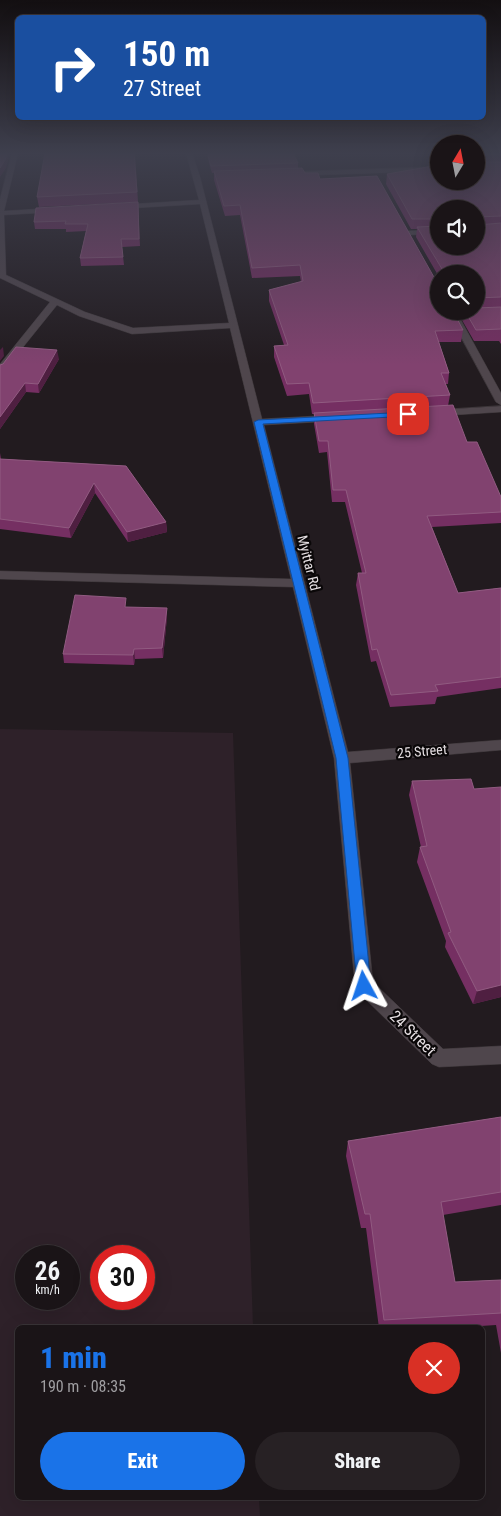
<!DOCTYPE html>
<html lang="en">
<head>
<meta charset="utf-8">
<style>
	:root { --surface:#1a1417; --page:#272124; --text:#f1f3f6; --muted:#9f9ea1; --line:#383336; --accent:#1a73e8 }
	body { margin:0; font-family:"Roboto Condensed",sans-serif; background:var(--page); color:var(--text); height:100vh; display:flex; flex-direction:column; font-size:19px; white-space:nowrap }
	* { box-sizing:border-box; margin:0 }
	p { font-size:16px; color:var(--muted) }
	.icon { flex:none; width:28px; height:28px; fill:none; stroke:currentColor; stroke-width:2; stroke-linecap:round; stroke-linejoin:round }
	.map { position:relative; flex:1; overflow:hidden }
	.details { position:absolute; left:15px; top:1325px; width:470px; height:175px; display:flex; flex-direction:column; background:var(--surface); border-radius:8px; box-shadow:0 5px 20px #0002,0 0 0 1px var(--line) }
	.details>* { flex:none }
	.guide { position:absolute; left:15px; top:15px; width:471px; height:105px; border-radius:8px; box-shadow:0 5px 20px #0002,0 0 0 1px var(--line); background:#1a4fa0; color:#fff; overflow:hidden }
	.needle { width:32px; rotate:10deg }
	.tools { position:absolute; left:430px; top:135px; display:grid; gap:10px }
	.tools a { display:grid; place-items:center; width:55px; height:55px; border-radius:50%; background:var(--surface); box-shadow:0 5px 20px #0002,0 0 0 1px var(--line); font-size:25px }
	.speed { position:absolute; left:15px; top:1245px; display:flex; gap:10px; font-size:25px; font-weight:700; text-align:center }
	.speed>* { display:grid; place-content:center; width:65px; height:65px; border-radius:50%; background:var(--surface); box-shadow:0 5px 20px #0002,0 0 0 1px var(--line); line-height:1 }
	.speed small { font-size:12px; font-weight:400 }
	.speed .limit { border:8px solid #d22; background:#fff; color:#111 }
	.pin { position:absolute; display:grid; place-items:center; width:42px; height:42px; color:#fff; margin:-21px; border-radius:10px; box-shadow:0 2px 8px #0006 }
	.me { position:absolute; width:55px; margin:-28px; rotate:355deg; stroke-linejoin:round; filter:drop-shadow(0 0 4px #0008) }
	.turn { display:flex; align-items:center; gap:18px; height:105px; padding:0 25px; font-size:22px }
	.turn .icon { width:65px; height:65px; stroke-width:2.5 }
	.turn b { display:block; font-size:35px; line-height:42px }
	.round { display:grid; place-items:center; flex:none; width:52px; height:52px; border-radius:26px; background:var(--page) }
	.headline { display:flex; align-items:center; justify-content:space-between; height:85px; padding:0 25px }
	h1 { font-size:30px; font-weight:800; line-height:38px; color:var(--accent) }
	.action { display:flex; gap:10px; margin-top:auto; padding:10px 25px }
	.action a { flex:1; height:58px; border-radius:30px; background:var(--accent); color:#fff; font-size:20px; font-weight:800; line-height:58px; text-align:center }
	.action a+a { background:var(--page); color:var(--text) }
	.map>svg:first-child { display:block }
	.built { fill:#2e2129; fill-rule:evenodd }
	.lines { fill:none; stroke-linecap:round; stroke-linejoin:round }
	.minor-casing { stroke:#3c3639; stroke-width:1 }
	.minor { fill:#4f464c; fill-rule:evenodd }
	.wall { fill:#752f62; fill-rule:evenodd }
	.shaded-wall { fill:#4f1f41 }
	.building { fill:#81426f; stroke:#915b81 }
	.route { fill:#1a73e8; stroke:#114b97 }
	.labels { text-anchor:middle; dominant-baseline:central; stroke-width:4.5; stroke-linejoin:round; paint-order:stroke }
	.street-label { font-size:14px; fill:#e5dfe2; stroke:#0a0708 }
	.near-street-label { font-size:16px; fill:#e5dfe2; stroke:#0a0708 }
</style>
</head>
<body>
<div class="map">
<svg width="501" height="1516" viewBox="0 0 501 1516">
	<rect width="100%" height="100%" fill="#221b1f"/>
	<path class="built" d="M0,729L233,733L253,1327L18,1328V1498H259L260,1516H0ZM26,1256H69V1299H26ZM101,1256H144V1299H101Z"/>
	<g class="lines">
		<g class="minor-casing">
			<g id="minor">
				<polygon points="12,153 18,153 4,211 54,208 58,210 54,212 4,215 6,275 85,312 133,328 229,323 200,204 117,209 113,207 117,205 199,200 186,153 192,153 200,177 262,419 334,415 339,418 334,421 264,425 348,752 501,740 501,750 350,763 373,982 443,1049 501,1046 501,1064 439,1067 432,1064 358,992 355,986 334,758 293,587 0,579 0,571 291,579 230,328 132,334 79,316 57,305 3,372 0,373 0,364 50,302 0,278 0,199"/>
				<polygon points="439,167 439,171 285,176 282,174 285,172"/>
				<polygon points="439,230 439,234 408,235 404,233 408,231"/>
				<polygon points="447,311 456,311 501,393 501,405 496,402"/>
				<polygon points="501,406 501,412 437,416 432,413 437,410"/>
			</g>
		</g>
		<use href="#minor" class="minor"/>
	</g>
	<g class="wall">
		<polygon points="135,153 138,202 39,207 37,197"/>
		<path d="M476,153H501V344L499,341H474L462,320L463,311H476V274H439V277L416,237L417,229H411L386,184L387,174L476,181ZM439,209L476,246H439Z"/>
		<polygon points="208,156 298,163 298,168 305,173 320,179 439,311 463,330 461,342 439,342 449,373 448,384 445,384 450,395 448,406 467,442 501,497 501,523 432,527 458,593 501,588 501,688 437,697 435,704 390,707 376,661 371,662 356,585 358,573 362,573 345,502 332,502 327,452 319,453 314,424 314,414 312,414 309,394 287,396 274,357 274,346 284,345 269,301 269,290 301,282 300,276 252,278 240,215 225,216 214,180 214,173 212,173 209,163"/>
		<polygon points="138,202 140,246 122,247 124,265 81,266 80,258 86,231 66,232 66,229 35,229 34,222"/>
		<polygon points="59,359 39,393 26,392 0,429 0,365"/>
		<polygon points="0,453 1,459 126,466 166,522 167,532 128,542 95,493 71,538 0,529"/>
		<polygon points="127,607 167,608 167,617 163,658 135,659 134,665 64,663 63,654"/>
		<polygon points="412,781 501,997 473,1004 445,947 446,941 417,862 420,847 421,847 409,795"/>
		<polygon points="501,1117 501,1205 443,1215 455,1282 501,1280 501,1353 496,1325 450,1328 379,1328 366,1228 361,1228 346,1156 348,1141"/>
	</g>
	<g class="shaded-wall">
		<polygon points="7,153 10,153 6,168 0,177 0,168"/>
		<polygon points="3,347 4,356 0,361 0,350"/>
		<polygon points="57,350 59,359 39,393 38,384"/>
		<polygon points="25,383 26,392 0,429 0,417"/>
		<polygon points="94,483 95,493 71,538 69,528"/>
		<polygon points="166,522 167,532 128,542 127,532"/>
		<polygon points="167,608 167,617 163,658 162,648"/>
		<polygon points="134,649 135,659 134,665 133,655"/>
		<polygon points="501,985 501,997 473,1004 477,991"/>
	</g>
	<g class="building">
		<polygon points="0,153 7,153 5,160 0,168"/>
		<polygon points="45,153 134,153 137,192 37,197"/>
		<polygon points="210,153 293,153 298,163 211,166 208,156"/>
		<polygon points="476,153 501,153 501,154 477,154 476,157"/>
		<polygon points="476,160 477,162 501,162 501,216 477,217 476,218 476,209 439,209 439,219 412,219 387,174 439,165 439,181 476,181"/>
		<polygon points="302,168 305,173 318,173 320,179 377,176 435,279 439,281 439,311 453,311 463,330 435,331 449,373 441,373 450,395 313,403 309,383 287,384 274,346 288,345 269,290 303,281 300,265 252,268 240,205 224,206 214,171"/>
		<polygon points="138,202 139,239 121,239 123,257 80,258 88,224 65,224 66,221 34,222 36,208"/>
		<polygon points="476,221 478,225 501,223 501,297 476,298 476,274 442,274 442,269 417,227 439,226 439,246 476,246"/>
		<polygon points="501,307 501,329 476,330 465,311 476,311 476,308"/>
		<polygon points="16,347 57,350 38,384 25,383 0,417 0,365 3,364"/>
		<polygon points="453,405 467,442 477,442 501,497 501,512 427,516 458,593 501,588 501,677 435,685 438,691 391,695 377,649 372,650 358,573 366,573 346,490 333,490 328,441 319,441 314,413"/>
		<polygon points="0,459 126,466 166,522 127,532 94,483 69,528 0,519"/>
		<polygon points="75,595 126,598 125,607 167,608 162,648 134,649 133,655 63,654"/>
		<polygon points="471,779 474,789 501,787 501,985 477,991 448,933 451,932 420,847 427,846 412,781"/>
		<polygon points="501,1117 501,1192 441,1202 455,1282 501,1280 501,1313 384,1320 370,1214 365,1214 348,1141"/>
	</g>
	<linearGradient id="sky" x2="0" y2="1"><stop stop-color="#130f11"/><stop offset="0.42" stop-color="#3e3f4d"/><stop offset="1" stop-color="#3e3f4d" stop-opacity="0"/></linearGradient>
	<rect width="501" height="365" fill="url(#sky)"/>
	<polygon class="route" points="408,412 412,414 410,416 263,424 348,758 371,986 369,990 364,992 359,990 357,986 336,758 254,422 258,420"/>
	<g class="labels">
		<g class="street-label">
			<text transform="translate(309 563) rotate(76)">Myittar Rd</text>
			<text transform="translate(422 751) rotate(-5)">25 Street</text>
		</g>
		<g class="near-street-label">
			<text transform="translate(413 1033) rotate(44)">24 Street</text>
		</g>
	</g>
</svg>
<div class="tools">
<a><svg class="needle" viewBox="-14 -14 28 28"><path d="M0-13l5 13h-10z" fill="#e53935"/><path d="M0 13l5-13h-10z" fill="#9f9ea1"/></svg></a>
<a><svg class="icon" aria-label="sound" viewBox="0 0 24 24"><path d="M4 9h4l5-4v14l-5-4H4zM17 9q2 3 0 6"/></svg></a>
<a><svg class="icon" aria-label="search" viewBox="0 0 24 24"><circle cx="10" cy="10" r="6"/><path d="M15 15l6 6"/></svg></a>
</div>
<div class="speed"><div>26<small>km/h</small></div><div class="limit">30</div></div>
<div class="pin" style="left:408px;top:414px;background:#d93025"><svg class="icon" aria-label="arrive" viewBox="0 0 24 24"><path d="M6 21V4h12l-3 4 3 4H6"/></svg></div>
<svg class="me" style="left:364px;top:986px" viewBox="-20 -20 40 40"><path d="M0-17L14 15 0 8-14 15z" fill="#1a73e8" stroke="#fff" stroke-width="4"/></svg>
<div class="guide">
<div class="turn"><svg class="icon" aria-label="right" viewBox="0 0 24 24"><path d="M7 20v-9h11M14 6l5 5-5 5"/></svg><div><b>150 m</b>27 Street</div></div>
</div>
<section class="details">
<div class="headline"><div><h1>1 min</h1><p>190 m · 08:35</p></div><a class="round" style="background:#d93025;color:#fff"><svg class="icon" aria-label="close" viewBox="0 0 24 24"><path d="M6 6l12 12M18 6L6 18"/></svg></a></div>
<div class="action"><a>Exit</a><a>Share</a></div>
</section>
</div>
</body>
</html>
